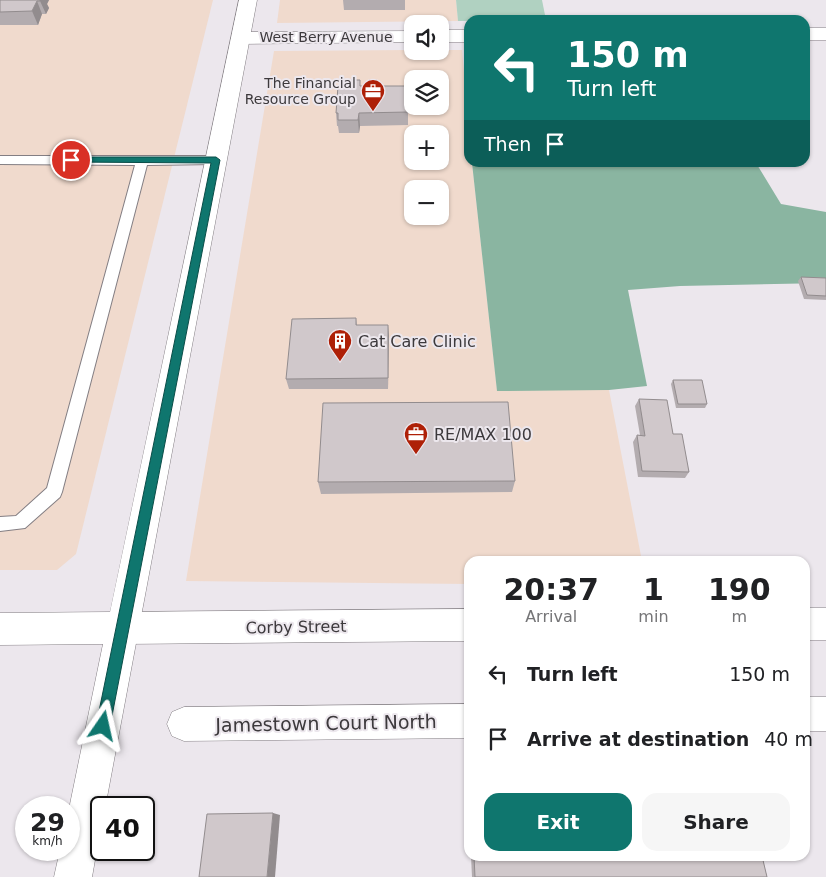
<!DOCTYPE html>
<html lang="en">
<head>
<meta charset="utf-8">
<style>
	:root { --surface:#fff; --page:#f6f6f6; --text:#202124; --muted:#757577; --accent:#0f766e }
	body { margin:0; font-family:"DejaVu Sans",sans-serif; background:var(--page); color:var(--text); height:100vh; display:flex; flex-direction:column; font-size:19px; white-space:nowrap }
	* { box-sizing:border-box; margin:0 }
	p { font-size:16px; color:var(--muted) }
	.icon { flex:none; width:28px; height:28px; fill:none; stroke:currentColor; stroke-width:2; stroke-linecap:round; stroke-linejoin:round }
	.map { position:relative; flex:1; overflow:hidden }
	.details { position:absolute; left:464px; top:556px; width:346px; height:305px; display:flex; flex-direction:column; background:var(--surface); border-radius:15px; box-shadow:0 1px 4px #0004 }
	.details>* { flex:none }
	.banner { position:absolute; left:464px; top:15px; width:346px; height:152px; border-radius:15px; box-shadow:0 1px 4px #0004; background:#0f766e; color:#fff; overflow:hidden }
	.fabs { position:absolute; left:404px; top:15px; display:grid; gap:10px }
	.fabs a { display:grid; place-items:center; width:45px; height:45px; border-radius:10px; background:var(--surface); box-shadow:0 1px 4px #0004; font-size:25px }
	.speed { position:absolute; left:15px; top:796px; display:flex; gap:10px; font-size:25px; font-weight:700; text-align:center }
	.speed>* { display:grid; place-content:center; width:65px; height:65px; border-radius:50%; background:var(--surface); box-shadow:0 1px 4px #0004; line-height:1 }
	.speed small { font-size:12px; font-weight:400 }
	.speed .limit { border:2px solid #111; border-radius:8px; background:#fff; color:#111 }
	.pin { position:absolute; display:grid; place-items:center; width:42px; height:42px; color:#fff; margin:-21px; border:2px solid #fff; border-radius:50%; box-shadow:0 1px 5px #0007 }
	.me { position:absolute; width:55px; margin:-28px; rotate:11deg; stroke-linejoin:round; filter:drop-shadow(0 0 4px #0008) }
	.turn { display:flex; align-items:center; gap:18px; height:105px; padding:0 20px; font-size:22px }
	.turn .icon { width:65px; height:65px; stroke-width:2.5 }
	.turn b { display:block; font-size:35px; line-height:42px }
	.then { display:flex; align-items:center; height:48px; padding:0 20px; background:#0003; gap:10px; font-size:19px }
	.eta { display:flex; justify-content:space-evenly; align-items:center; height:85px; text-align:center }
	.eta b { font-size:30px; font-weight:700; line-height:35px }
	.cta { display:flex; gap:10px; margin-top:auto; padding:10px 20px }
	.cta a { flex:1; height:58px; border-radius:15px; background:var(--accent); color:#fff; font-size:20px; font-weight:700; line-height:58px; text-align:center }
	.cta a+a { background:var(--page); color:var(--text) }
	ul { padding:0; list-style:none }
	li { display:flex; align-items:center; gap:15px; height:65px; padding:0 20px }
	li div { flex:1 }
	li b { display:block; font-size:19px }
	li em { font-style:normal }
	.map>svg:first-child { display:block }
	.commercial { fill:#f0dacd; fill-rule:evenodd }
	.green { fill:#b0d1c1 }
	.forest { fill:#8ab5a1 }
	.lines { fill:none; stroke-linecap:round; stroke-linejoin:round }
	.service-casing { stroke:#837e83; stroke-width:2 }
	.minor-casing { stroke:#837e83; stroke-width:1 }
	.tertiary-casing { stroke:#837e83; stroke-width:1 }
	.service { fill:#fff; fill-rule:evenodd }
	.minor { fill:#fff; fill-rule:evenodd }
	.tertiary { fill:#fff; fill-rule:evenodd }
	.wall { fill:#b3acaf }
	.shaded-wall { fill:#928c8e }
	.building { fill:#d0c8cb; stroke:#928c8e }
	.route { fill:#0f766e; stroke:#0a4d48 }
	.labels { text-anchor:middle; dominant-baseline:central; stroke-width:4; stroke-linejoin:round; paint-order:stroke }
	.far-street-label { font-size:14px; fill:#3c393c; stroke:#ece7ed }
	.far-poi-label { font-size:14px; fill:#3c393c; stroke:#ece7ed; text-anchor:end }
	.poi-label { font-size:16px; fill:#3c393c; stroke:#ece7ed; text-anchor:start }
	.street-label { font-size:16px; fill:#3c393c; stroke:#ece7ed }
	.near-street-label { font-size:19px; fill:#3c393c; stroke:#ece7ed }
</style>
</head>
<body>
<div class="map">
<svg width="826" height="877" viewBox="0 0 826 877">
	<rect width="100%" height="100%" fill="#ece7ed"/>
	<g class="commercial">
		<polygon points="0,0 213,0 76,554 57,570 0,570"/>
		<polygon points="280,0 456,0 458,21 277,23"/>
		<path d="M412,50H462L469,128V162L472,163L497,390H609L642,561H469V584L186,581L274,51ZM412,79H440V106H412ZM412,134H440V161H412ZM412,189H440V216H412Z"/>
	</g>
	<polygon class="green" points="456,0 542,0 546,20 458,21"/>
	<polygon class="forest" points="472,163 756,163 781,204 826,212 826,283 680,286 628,290 647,386 609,390 497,391"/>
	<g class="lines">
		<g class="service-casing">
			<polygon id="service" points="0,156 216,156 222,160 216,164 147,165 62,492 60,497 25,528 0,531 0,517 16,516 47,488 135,165 0,164"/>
		</g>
		<g class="minor-casing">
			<g id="minor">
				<rect x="805" y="28" width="21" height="12"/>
				<rect x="440" y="30" width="29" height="12"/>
				<polygon points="240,32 412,31 412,42 240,44 233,42 231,38 233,34"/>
				<rect x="805" y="608" width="21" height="32"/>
				<polygon points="469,609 469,641 122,644 111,639 106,628 111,617 122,612"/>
				<rect x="805" y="697" width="21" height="34"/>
				<polygon points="469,704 469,738 184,741 172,736 167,724 172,712 184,707"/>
			</g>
		</g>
		<g class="tertiary-casing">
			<polygon id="tertiary" points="239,0 257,0 105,808 101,808 101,826 92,877 54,877 60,850 69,850 69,809 103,644 0,645 0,613 110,612"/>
		</g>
		<use href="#service" class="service"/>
		<use href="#minor" class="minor"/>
		<use href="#tertiary" class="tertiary"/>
	</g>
	<g class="wall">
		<polygon points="0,0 49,0 47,4 49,8 46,14 42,14 38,25 0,25"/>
		<polygon points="343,0 405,0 405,10 344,10"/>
		<polygon points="360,86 408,86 408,125 360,126 359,133 339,133 338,126 337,126 336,113"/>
		<polygon points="801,277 826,278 826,300 804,299 798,281"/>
		<polygon points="356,318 357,325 388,325 388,389 289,389 286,379"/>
		<polygon points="673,380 707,404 705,408 676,408 671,384"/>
		<polygon points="639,399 673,434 689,472 685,478 638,477 633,442 637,435 640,435 635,406"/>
		<polygon points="515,481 512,492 321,494 318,482"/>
		<polygon points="471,856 762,856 767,877 472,877"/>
	</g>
	<g class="shaded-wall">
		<polygon points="40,0 49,0 47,4 49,8 46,14 40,1"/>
		<polygon points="37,1 42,14 38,25 32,11"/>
		<polygon points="359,113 360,126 359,133 358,120"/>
		<polygon points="388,325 389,336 388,389"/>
		<polygon points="273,813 280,815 275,877 267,877"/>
	</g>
	<g class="building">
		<polygon points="0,0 40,0 40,1 37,1 32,11 0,12"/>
		<polygon points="341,80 360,80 360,86 408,86 408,112 359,113 358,120 338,120 338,113 336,113 338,86 341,86"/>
		<polygon points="801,277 826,278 826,296 807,295"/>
		<polygon points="356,318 356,325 388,325 388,378 286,379 292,319"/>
		<polygon points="673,380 702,380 707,404 678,404"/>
		<polygon points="639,399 667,400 673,434 682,434 689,472 642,471 637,435 645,436"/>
		<polygon points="508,402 515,481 318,482 323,403"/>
		<polygon points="273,813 267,877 199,877 207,814"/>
		<polygon points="474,856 762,856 767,877 475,877"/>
	</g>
	<polygon class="route" points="71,157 216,157 220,160 110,726 108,731 103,733 98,731 96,726 211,163 68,162 68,158"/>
	<defs>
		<g id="office-pin" transform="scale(1.25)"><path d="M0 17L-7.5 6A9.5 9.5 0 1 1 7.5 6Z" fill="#ae2007" stroke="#ece7ed"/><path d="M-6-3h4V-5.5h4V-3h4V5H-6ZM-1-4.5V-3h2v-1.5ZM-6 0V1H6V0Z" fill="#fff"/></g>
		<g id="building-pin" transform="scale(1.25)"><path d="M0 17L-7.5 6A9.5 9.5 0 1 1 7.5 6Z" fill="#ae2007" stroke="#ece7ed"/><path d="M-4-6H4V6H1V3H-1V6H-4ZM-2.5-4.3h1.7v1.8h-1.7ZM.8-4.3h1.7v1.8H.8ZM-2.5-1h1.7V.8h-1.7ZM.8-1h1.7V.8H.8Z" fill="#fff"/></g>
	</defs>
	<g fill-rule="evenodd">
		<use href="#office-pin" x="373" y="91"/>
		<use href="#building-pin" x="340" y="341"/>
		<use href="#office-pin" x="416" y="434"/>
	</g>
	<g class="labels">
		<g class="far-street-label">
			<text x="326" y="37">West Berry Avenue</text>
		</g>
		<g class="far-poi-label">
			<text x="356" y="83">The Financial<tspan x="356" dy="16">Resource Group</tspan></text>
		</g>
		<g class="poi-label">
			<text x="358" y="341">Cat Care Clinic</text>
			<text x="434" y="434">RE/MAX 100</text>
		</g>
		<g class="street-label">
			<text transform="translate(296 627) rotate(-1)">Corby Street</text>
		</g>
		<g class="near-street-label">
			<text transform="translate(326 723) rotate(-1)">Jamestown Court North</text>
		</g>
	</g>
</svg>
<div class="fabs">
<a><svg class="icon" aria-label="sound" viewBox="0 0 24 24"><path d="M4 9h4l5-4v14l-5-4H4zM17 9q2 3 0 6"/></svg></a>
<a><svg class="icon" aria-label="layers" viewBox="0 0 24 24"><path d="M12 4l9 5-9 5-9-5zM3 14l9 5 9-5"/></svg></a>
<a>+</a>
<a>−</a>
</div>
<div class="speed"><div>29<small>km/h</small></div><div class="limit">40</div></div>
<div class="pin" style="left:71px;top:160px;background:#d93025"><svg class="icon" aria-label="arrive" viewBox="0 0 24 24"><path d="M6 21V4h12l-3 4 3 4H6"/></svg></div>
<svg class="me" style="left:103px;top:726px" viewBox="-20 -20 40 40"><path d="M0-17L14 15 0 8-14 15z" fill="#0f766e" stroke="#fff" stroke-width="4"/></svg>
<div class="banner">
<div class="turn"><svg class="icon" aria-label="left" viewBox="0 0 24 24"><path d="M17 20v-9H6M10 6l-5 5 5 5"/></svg><div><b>150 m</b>Turn left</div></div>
<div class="then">Then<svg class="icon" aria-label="arrive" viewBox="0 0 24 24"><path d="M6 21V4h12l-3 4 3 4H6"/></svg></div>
</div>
<section class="details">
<div class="eta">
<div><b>20:37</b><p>Arrival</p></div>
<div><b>1</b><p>min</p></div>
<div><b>190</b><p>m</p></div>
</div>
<ul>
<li><svg class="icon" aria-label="left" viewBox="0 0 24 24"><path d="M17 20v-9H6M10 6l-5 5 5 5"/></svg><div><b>Turn left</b></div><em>150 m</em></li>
<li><svg class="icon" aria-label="arrive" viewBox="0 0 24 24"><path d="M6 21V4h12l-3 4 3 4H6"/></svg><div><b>Arrive at destination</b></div><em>40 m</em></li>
</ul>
<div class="cta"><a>Exit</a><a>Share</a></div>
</section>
</div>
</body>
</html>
